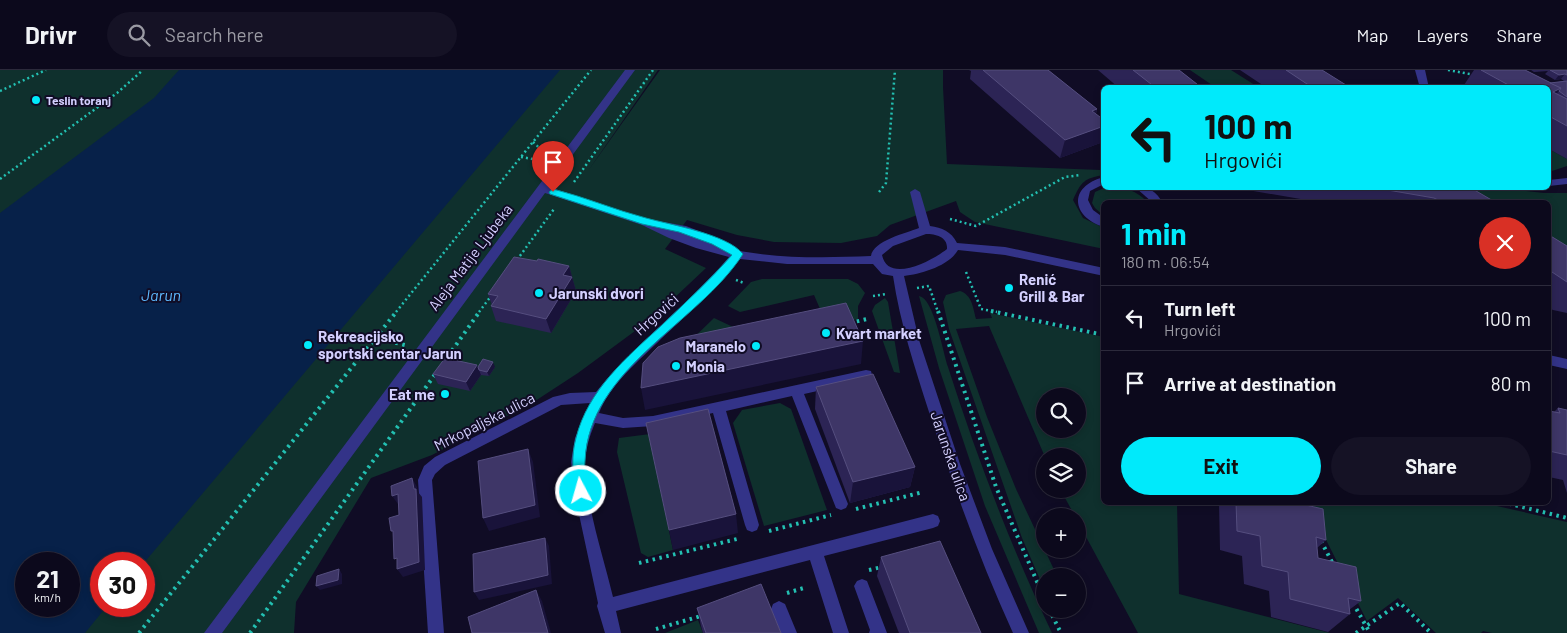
<!DOCTYPE html>
<html lang="en">
<head>
<meta charset="utf-8">
<style>
	:root { --surface:#0c091c; --page:#151225; --text:#f1f3f6; --muted:#9a9aa3; --line:#2c2a3b; --accent:#00eafb }
	body { margin:0; font-family:Barlow,sans-serif; background:var(--page); color:var(--text); height:100vh; display:flex; flex-direction:column; font-size:19px; white-space:nowrap }
	* { box-sizing:border-box; margin:0 }
	p { font-size:16px; color:var(--muted) }
	.icon { flex:none; width:28px; height:28px; fill:none; stroke:currentColor; stroke-width:2; stroke-linecap:round; stroke-linejoin:round }
	.map { position:relative; flex:1; overflow:hidden }
	.side { position:absolute; left:1101px; top:130px; width:450px; height:305px; display:flex; flex-direction:column; background:var(--surface); border-radius:8px; box-shadow:0 2px 8px #0003,0 0 0 1px var(--line) }
	.side>* { flex:none }
	.banner { position:absolute; left:1101px; top:15px; width:450px; height:105px; border-radius:8px; box-shadow:0 2px 8px #0003,0 0 0 1px var(--line); background:#00eafb; color:#111; overflow:hidden }
	.fabs { position:absolute; left:1036px; top:318px; display:grid; gap:10px }
	.fabs a { display:grid; place-items:center; width:50px; height:50px; border-radius:50%; background:var(--surface); box-shadow:0 2px 8px #0003,0 0 0 1px var(--line); font-size:25px }
	.speed { position:absolute; left:15px; top:482px; display:flex; gap:10px; font-size:25px; font-weight:700; text-align:center }
	.speed>* { display:grid; place-content:center; width:65px; height:65px; border-radius:50%; background:var(--surface); box-shadow:0 2px 8px #0003,0 0 0 1px var(--line); line-height:1 }
	.speed small { font-size:12px; font-weight:400 }
	.speed .limit { border:8px solid #d22; background:#fff; color:#111 }
	.pin { position:absolute; display:grid; place-items:center; width:42px; height:42px; color:#fff; margin:-51px -21px; border-radius:50% 50% 50% 0; rotate:-45deg; box-shadow:0 0 5px #0007 }
	.pin .icon { rotate:45deg }
	.me { position:absolute; width:55px; margin:-28px; rotate:354deg; stroke-linejoin:round; filter:drop-shadow(0 0 4px #0008) }
	.turn { display:flex; align-items:center; gap:18px; height:105px; padding:0 20px; font-size:22px }
	.turn .icon { width:65px; height:65px; stroke-width:2.5 }
	.turn b { display:block; font-size:35px; line-height:42px }
	.round { display:grid; place-items:center; flex:none; width:52px; height:52px; border-radius:26px; background:var(--page) }
	.overview { display:flex; align-items:center; justify-content:space-between; height:85px; padding:0 20px }
	h1 { font-size:30px; font-weight:700; line-height:38px; color:var(--accent) }
	.action { display:flex; gap:10px; margin-top:auto; padding:10px 20px }
	.action a { flex:1; height:58px; border-radius:30px; background:var(--accent); color:#111; font-size:20px; font-weight:700; line-height:58px; text-align:center }
	.action a+a { background:var(--page); color:var(--text) }
	ul { padding:0; list-style:none }
	li { display:flex; align-items:center; gap:15px; height:65px; padding:0 20px; border-top:1px solid var(--line) }
	li div { flex:1 }
	li b { display:block; font-size:19px }
	li em { font-style:normal }
	header { display:flex; align-items:center; gap:30px; box-sizing:border-box; height:70px; padding:0 25px; background:var(--surface); border-bottom:1px solid var(--line) }
	header strong { font-size:24px }
	nav { display:flex; gap:28px; margin-inline-start:auto; font-size:18px }
	.search { width:350px; height:45px; background:var(--page); display:flex; align-items:center; gap:12px; box-sizing:border-box; padding:0 18px; border-radius:28px; color:var(--muted); font-size:19px }
	.map>svg:first-child { display:block }
	.green { fill:#0f302d; fill-rule:evenodd }
	.water { fill:#072149; fill-rule:evenodd }
	.lines { fill:none; stroke-linecap:round; stroke-linejoin:round }
	.path-far1 { stroke:#23c0b2; stroke-width:2.5; stroke-dasharray:2 3; stroke-linecap:butt }
	.path { stroke:#23c0b2; stroke-width:4; stroke-dasharray:2.5 4.5; stroke-linecap:butt }
	.minor { fill:#338; fill-rule:evenodd }
	.wall { fill:#2c2455 }
	.shaded-wall { fill:#19133a }
	.building { fill:#3e3667; stroke:#554e7f }
	.route { fill:#00eafb; stroke:#0098a3 }
	.poi-dot { fill:#00eafb; stroke:#100c25; stroke-width:2 }
	.labels { text-anchor:middle; dominant-baseline:central; stroke-width:4; stroke-linejoin:round; paint-order:stroke }
	.far-poi-label { font-size:12px; font-weight:bold; fill:#d4d0ff; stroke:#100c25; text-anchor:start }
	.street-label { font-size:15px; fill:#d4d0ff; stroke:#100c25 }
	.poi-label { font-size:15px; font-weight:bold; fill:#d4d0ff; stroke:#100c25; text-anchor:start }
	.water-label { font-size:16px; font-style:italic; fill:#5ebaff; stroke:#100c25 }
</style>
</head>
<body>
<header>
<strong>Drivr</strong>
<div class="search"><svg class="icon" aria-label="search" viewBox="0 0 24 24"><circle cx="10" cy="10" r="6"/><path d="M15 15l6 6"/></svg>Search here</div>
<nav><a>Map</a><a>Layers</a><a>Share</a></nav>
</header>
<div class="map">
<svg width="1567" height="563" viewBox="0 0 1567 563">
	<rect width="100%" height="100%" fill="#100c25"/>
	<g class="green">
		<path d="M0,0H658L588,101L660,0H943V17L947,94L1101,100L1104,105C1084,108 1081,112 1073,130L1083,148L1104,158V179L975,152L960,142L956,131L890,155L877,166L841,173L774,172L737,165L687,150L665,179L706,198L654,247L578,303L529,335L432,385L371,408L296,532L294,563H0ZM26,494H69V536H26ZM101,494H144V536H101Z"/>
		<polygon points="1190,0 1231,0 1258,17 1215,17"/>
		<polygon points="1549,79 1567,89 1567,96 1549,102"/>
		<path d="M1104,118C1121,117 1135,118 1147,132H1104V146L1095,138L1092,133L1095,122Z"/>
		<polygon points="1443,118 1498,118 1544,123 1567,123 1567,197 1549,187 1549,132 1460,132"/>
		<polygon points="762,209 848,209 858,214 865,223 858,236 858,249 820,257 824,248 814,225 740,242 728,236 751,212"/>
		<path d="M960,221C972,225 973,237 976,249L992,248L990,243L1104,267V432L1177,433L1179,524L1330,563H1138L1078,452V446H1075L1060,419H1078V386L1045,387L989,256L956,259L987,347L1016,419L1057,506H1045V521L1022,468L949,259L943,232L946,225ZM1045,326H1078V359H1045Z"/>
		<path d="M919,226C934,228 943,283 948,297C977,388 1011,477 1052,563H1039L985,436L939,298Z"/>
		<polygon points="885,228 888,232 900,303 894,302 872,241 875,235"/>
		<polygon points="714,248 748,264 681,280"/>
		<polygon points="780,333 791,339 827,440 764,456 733,353 742,340"/>
		<polygon points="658,363 651,375 673,480 648,487 641,483 617,382 619,368"/>
		<polygon points="1313,433 1484,433 1567,452 1567,563 1492,563 1483,561 1481,563 1436,563 1398,528 1367,551 1316,450"/>
		<polygon points="698,550 703,563 665,563"/>
	</g>
	<path class="water" d="M179,0H560L143,494H101V536H107L85,563H0V143L154,28ZM26,494H69V536H26Z"/>
	<g class="lines">
		<g class="path-far1">
			<polyline points="1448,0 1475,5"/>
			<polyline points="0,21 46,0"/>
			<polyline points="533,72 549,87"/>
			<polyline points="521,87 545,91"/>
			<polyline points="0,109 117,23 143,0"/>
			<polyline points="574,112 653,0"/>
			<polyline points="879,122 886,113 895,0"/>
			<polyline points="950,149 976,156 1065,107 1081,105"/>
			<polyline points="517,190 554,139"/>
			<polyline points="966,202 981,239 997,242"/>
			<polyline points="736,210 744,213"/>
			<polyline points="917,218 929,216 938,242"/>
			<polyline points="873,226 886,224"/>
			<polyline points="396,242 591,0"/>
			<polyline points="479,242 491,226"/>
		</g>
		<g class="path">
			<polyline points="938,241 996,417 1045,530"/>
			<polyline points="991,241 1104,265"/>
			<polyline points="850,253 867,249"/>
			<polyline points="375,268 405,275"/>
			<polyline points="444,292 480,241"/>
			<polyline points="1502,432 1567,448"/>
			<polyline points="856,439 923,422"/>
			<polyline points="769,461 831,445"/>
			<polyline points="1321,471 1333,494"/>
			<polyline points="639,493 741,468"/>
			<polyline points="869,500 882,497"/>
			<polyline points="787,523 807,517"/>
			<polyline points="1353,533 1370,563"/>
			<polyline points="1049,539 1061,563"/>
			<polyline points="656,559 701,546"/>
			<polyline points="139,563 397,241"/>
			<polyline points="250,563 436,303"/>
			<polyline points="1356,563 1400,533 1431,563"/>
		</g>
		<g class="minor">
			<path d="M625,0H635L549,117L647,149L686,156L725,171L727,174L722,177C770,189 822,188 871,186C873,171 906,163 919,158L910,122L915,119L920,122L930,156C942,158 951,161 957,173L1005,177L1104,198V206L1005,185L958,180C949,196 921,204 904,206L919,270L960,394L992,479L1029,563H1013C980,491 954,417 929,342C915,298 900,253 893,206L882,204L873,194H787L740,189C716,218 689,243 661,269C639,291 611,313 599,343L623,348L653,346L866,300L871,301L872,305L871,309L804,324L848,434L846,438L841,440L836,438L792,326L726,341L759,455L757,460L752,462L747,460L745,455L713,343L653,356L623,358L595,353C590,365 585,380 585,394C586,436 603,485 613,527L933,444L938,446L940,451L938,456L933,458L824,486L849,563H833L810,490L616,541L621,563H605L597,536L598,533L574,421L571,392L575,368L590,333L561,335L445,395L435,404L432,410L444,563H428L418,410L424,396L435,387L553,327L570,323L596,322C636,273 688,235 729,187L696,178L669,168L642,155L545,123L222,563H204ZM926,164C936,164 948,167 947,179C932,191 888,214 882,185L893,176Z"/>
			<polygon points="1415,0 1425,0 1429,18 1420,18"/>
			<path d="M1104,107V114L1090,121L1088,130L1093,140L1104,148V157C1072,147 1067,117 1104,107Z"/>
			<polygon points="1567,108 1567,114 1549,116 1549,110"/>
			<path d="M1136,118C1148,117 1156,121 1162,132H1152Z"/>
			<polygon points="1549,285 1567,289 1567,299 1549,295"/>
			<polygon points="862,509 867,511 887,563 869,563 870,560 854,516 857,511"/>
			<polygon points="779,531 785,534 797,563 781,563 771,539 773,534"/>
		</g>
	</g>
	<g class="wall">
		<polygon points="969,0 1048,0 1097,39 1096,44 1103,72 1060,88 970,9 971,1"/>
		<polygon points="1098,0 1179,0 1202,18 1119,18"/>
		<polygon points="1240,0 1322,0 1346,15 1362,18 1267,18"/>
		<polygon points="1474,0 1525,0 1550,13 1564,11 1561,9 1555,10 1545,4 1548,1 1534,2 1531,0 1567,0 1567,89 1549,79 1549,18 1462,18"/>
		<polygon points="1236,118 1471,118 1495,132 1318,132"/>
		<polygon points="1549,165 1567,176 1567,243 1553,240 1549,238"/>
		<polygon points="537,191 569,196 576,221 551,263 496,251 491,236 492,235 488,224"/>
		<polygon points="478,297 495,297 489,306 481,305 470,321 438,314 433,304"/>
		<polygon points="816,317 915,397 910,417 850,433 815,339"/>
		<polygon points="1558,338 1567,340 1567,423 1563,410 1549,407 1549,341 1554,342"/>
		<polygon points="1219,432 1293,432 1326,470 1317,478 1318,488 1361,531 1349,540 1350,544 1328,562 1271,547 1269,521 1244,514 1242,486 1220,480"/>
		<polygon points="881,487 981,563 899,563 877,506"/>
		<polygon points="697,538 781,563 703,563 701,556"/>
	</g>
	<g class="shaded-wall">
		<polygon points="1565,4 1561,9 1555,10 1559,5"/>
		<polygon points="1561,18 1549,34 1553,22"/>
		<polygon points="1097,39 1091,57 1092,41"/>
		<polygon points="1104,56 1104,70 1103,72 1060,88 1065,70"/>
		<polygon points="1176,118 1182,118 1175,120"/>
		<polygon points="569,196 576,221 551,263 546,249 563,205"/>
		<polygon points="863,271 861,294 645,340 641,318"/>
		<polygon points="493,292 495,297 489,306 487,302"/>
		<polygon points="477,295 481,305 470,321 466,312"/>
		<polygon points="528,379 533,392 540,447 489,461 483,448"/>
		<polygon points="915,397 910,417 850,433 853,412"/>
		<polygon points="412,408 417,417 418,422 422,427 425,500 403,507 397,499 414,419"/>
		<polygon points="398,424 398,434 392,426"/>
		<polygon points="736,444 738,463 673,480 669,460"/>
		<polygon points="545,468 549,476 552,514 479,530 474,522"/>
		<polygon points="339,499 342,504 342,514 320,520 316,516"/>
		<polygon points="536,520 542,531 551,563 548,563"/>
	</g>
	<g class="building">
		<polygon points="983,0 1048,0 1097,39 1092,41 1104,50 1104,56 1065,70"/>
		<polygon points="1133,0 1179,0 1202,18 1156,18"/>
		<polygon points="1286,0 1322,0 1346,15 1362,18 1313,18"/>
		<polygon points="1481,0 1525,0 1561,18 1553,22 1567,29 1567,56 1549,46 1549,18 1514,18"/>
		<polygon points="1550,0 1567,0 1567,5 1565,4 1559,5"/>
		<polygon points="1567,11 1567,27 1559,21 1561,18 1550,13"/>
		<polygon points="1376,118 1471,118 1495,132 1442,132 1434,128"/>
		<polygon points="1549,165 1567,176 1567,212 1549,200"/>
		<polygon points="514,187 537,191 538,189 569,196 563,205 572,207 546,249 491,236 498,226 488,224"/>
		<polygon points="846,233 863,271 641,318 643,293 658,277 680,268"/>
		<polygon points="445,288 477,295 466,312 433,304"/>
		<polygon points="483,289 493,292 487,302 479,300 478,297"/>
		<polygon points="873,304 915,397 853,412 816,317"/>
		<polygon points="1558,338 1567,340 1567,385 1549,381 1549,341 1560,343"/>
		<polygon points="708,339 736,444 669,460 646,353"/>
		<polygon points="528,379 535,435 483,448 478,391"/>
		<polygon points="412,408 414,419 416,419 419,492 397,499 397,488 394,489 393,461 391,461 389,448 399,445 398,424 392,426 391,416"/>
		<polygon points="1236,432 1293,432 1323,439 1326,470 1316,467 1318,488 1356,497 1361,531 1348,528 1350,544 1290,529 1288,502 1262,496 1260,466 1237,461"/>
		<polygon points="545,468 548,505 474,522 473,484"/>
		<polygon points="940,471 981,563 910,563 881,487"/>
		<polygon points="339,499 338,510 316,516 317,506"/>
		<polygon points="761,514 781,563 706,563 697,538"/>
		<polygon points="536,520 548,563 472,563 468,547"/>
	</g>
	<path class="route" d="M553,119C585,127 615,140 646,148C671,155 727,164 743,184C698,254 589,298 585,391C584,401 587,411 588,421L586,425L581,427L577,425L575,421C573,403 571,386 576,368C588,320 626,288 662,255C686,232 710,210 732,185L712,174L679,162L642,154L550,124L549,122Z"/>
	<g class="poi-dot">
		<circle cx="36" cy="30" r="5"/>
		<circle cx="1009" cy="218" r="5"/>
		<circle cx="539" cy="223" r="5"/>
		<circle cx="826" cy="263" r="5"/>
		<circle cx="308" cy="275" r="5"/>
		<circle cx="756" cy="276" r="5"/>
		<circle cx="676" cy="296" r="5"/>
		<circle cx="445" cy="324" r="5"/>
	</g>
	<g class="labels">
		<g class="far-poi-label">
			<text x="46" y="30">Teslin toranj</text>
		</g>
		<g class="street-label">
			<text transform="translate(470 187) rotate(-53)">Aleja Matije Ljubeka</text>
			<text transform="translate(656 244) rotate(-42)">Hrgovići</text>
			<text transform="translate(484 351) rotate(-27)">Mrkopaljska ulica</text>
			<text transform="translate(951 386) rotate(71)">Jarunska ulica</text>
		</g>
		<g class="poi-label">
			<text x="1019" y="209">Renić<tspan x="1019" dy="17">Grill &amp; Bar</tspan></text>
			<text x="549" y="223">Jarunski dvori</text>
			<text x="836" y="263">Kvart market</text>
			<text x="318" y="266">Rekreacijsko<tspan x="318" dy="17">sportski centar Jarun</tspan></text>
			<text x="746" y="276" text-anchor="end">Maranelo</text>
			<text x="686" y="296">Monia</text>
			<text x="435" y="324" text-anchor="end">Eat me</text>
		</g>
		<g class="water-label">
			<text x="161" y="224">Jarun</text>
		</g>
	</g>
</svg>
<div class="fabs">
<a><svg class="icon" aria-label="search" viewBox="0 0 24 24"><circle cx="10" cy="10" r="6"/><path d="M15 15l6 6"/></svg></a>
<a><svg class="icon" aria-label="layers" viewBox="0 0 24 24"><path d="M12 4l9 5-9 5-9-5zM3 14l9 5 9-5"/></svg></a>
<a>+</a>
<a>−</a>
</div>
<div class="speed"><div>21<small>km/h</small></div><div class="limit">30</div></div>
<div class="pin" style="left:553px;top:122px;background:#d93025"><svg class="icon" aria-label="arrive" viewBox="0 0 24 24"><path d="M6 21V4h12l-3 4 3 4H6"/></svg></div>
<svg class="me" style="left:581px;top:421px" viewBox="-20 -20 40 40"><circle r="17" fill="#00eafb" stroke="#fff" stroke-width="3"/><path d="M0-11L8 9 0 5-8 9z" fill="#fff"/></svg>
<div class="banner">
<div class="turn"><svg class="icon" aria-label="left" viewBox="0 0 24 24"><path d="M17 20v-9H6M10 6l-5 5 5 5"/></svg><div><b>100 m</b>Hrgovići</div></div>
</div>
<section class="side">
<div class="overview"><div><h1>1 min</h1><p>180 m · 06:54</p></div><a class="round" style="background:#d93025;color:#fff"><svg class="icon" aria-label="close" viewBox="0 0 24 24"><path d="M6 6l12 12M18 6L6 18"/></svg></a></div>
<ul>
<li><svg class="icon" aria-label="left" viewBox="0 0 24 24"><path d="M17 20v-9H6M10 6l-5 5 5 5"/></svg><div><b>Turn left</b><p>Hrgovići</p></div><em>100 m</em></li>
<li><svg class="icon" aria-label="arrive" viewBox="0 0 24 24"><path d="M6 21V4h12l-3 4 3 4H6"/></svg><div><b>Arrive at destination</b></div><em>80 m</em></li>
</ul>
<div class="action"><a>Exit</a><a>Share</a></div>
</section>
</div>
</body>
</html>
